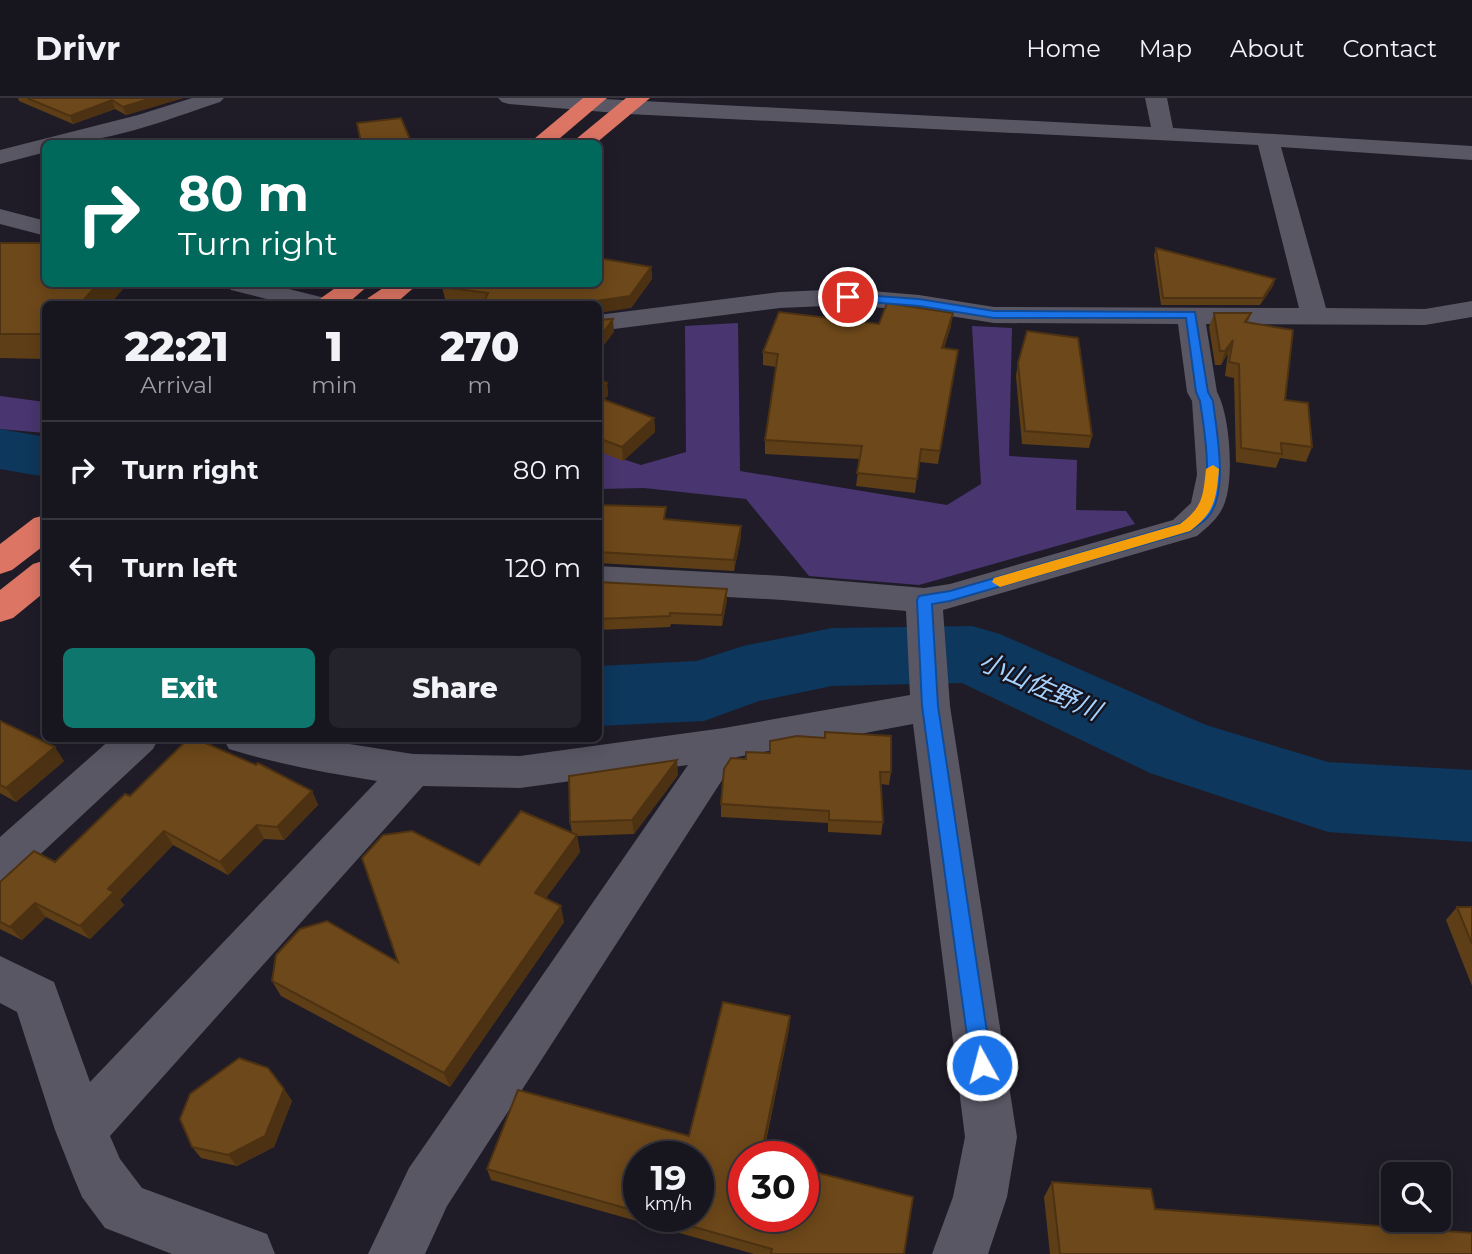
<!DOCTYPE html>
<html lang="en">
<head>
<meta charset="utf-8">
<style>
	:root { --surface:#17151e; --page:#24222b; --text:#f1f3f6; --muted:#9e9fa4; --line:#36343c; --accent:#0f766e }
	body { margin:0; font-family:Montserrat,"Noto Sans JP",sans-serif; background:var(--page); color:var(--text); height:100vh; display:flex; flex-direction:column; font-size:26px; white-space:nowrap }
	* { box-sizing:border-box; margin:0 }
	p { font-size:23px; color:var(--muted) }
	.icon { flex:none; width:38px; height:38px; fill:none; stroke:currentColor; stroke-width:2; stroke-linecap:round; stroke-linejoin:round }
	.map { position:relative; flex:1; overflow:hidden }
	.drawer { position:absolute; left:42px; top:203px; width:560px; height:441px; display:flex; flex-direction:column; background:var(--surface); border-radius:10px; box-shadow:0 4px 18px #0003,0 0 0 2px var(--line) }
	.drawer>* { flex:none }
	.hud { position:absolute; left:42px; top:42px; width:560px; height:147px; border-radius:10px; box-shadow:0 4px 18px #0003,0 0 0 2px var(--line); background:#00695c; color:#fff; overflow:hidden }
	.tools { position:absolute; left:1381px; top:1064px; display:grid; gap:14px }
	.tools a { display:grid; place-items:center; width:70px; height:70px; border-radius:10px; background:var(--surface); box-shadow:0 4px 18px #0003,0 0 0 2px var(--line); font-size:35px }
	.speed { position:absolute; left:623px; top:1043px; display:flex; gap:14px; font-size:35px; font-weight:700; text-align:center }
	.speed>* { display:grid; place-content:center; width:91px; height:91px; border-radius:50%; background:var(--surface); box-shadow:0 4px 18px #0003,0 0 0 2px var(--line); line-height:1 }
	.speed small { font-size:18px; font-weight:400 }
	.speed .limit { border:10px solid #d22; background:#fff; color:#111 }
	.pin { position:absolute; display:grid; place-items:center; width:60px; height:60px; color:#fff; margin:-30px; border:4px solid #fff; border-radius:50%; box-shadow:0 2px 7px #0007 }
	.me { position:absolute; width:77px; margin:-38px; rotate:353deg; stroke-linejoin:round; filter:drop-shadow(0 0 5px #0008) }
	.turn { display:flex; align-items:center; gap:24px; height:147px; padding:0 21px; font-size:32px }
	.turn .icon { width:91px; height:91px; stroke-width:2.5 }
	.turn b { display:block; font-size:49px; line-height:60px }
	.eta { display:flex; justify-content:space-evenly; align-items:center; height:119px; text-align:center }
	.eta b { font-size:42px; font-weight:800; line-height:49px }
	.primary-button { display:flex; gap:14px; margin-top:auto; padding:14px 21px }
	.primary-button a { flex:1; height:80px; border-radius:10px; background:var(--accent); color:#fff; font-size:28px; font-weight:800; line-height:80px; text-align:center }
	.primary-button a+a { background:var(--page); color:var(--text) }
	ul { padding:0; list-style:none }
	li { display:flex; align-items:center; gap:21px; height:98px; padding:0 21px; border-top:2px solid var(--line) }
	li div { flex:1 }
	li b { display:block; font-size:26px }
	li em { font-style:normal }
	header { display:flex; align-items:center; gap:42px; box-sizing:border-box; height:98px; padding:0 35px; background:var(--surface); border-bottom:2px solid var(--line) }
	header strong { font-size:33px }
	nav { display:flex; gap:38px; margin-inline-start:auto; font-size:24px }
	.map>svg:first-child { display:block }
	.forest { fill:#493570 }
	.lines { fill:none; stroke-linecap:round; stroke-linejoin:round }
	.river { fill:#0d375c; fill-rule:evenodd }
	.minor { fill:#5a5765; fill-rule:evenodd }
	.highway { fill:#dd7564; fill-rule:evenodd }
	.wall { fill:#5e3e16; fill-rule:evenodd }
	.shaded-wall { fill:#4c3212 }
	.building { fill:#6d481a; stroke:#4c3212; stroke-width:2 }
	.route { fill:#1a73e8; stroke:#114b97; stroke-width:2 }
	.slow { fill:#f59e0b }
	.labels { text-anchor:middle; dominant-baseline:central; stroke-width:5; stroke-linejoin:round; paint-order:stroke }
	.water-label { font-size:26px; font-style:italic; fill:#a6d2fe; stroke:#16131e }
</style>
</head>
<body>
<header>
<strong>Drivr</strong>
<nav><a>Home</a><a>Map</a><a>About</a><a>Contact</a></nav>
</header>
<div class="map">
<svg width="1472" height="1156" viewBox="0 0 1472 1156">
	<rect width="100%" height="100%" fill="#1f1c28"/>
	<g class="forest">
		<polygon points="738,225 740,373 947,407 981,386 972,228 1012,230 1009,358 1077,362 1076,412 1126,413 1135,426 919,487 809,478 746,401 644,390 599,391 598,353 641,367 686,354 685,228"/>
		<polygon points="0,298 45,304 45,335 0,331"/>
	</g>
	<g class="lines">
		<g class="river">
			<polygon points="0,331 46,339 46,379 0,371"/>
			<polygon points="972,528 1000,536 1206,627 1328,664 1472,672 1472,744 1328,734 1150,675 962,585 832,588 759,603 704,623 598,628 598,568 697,563 743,548 832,530"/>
		</g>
		<g class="minor">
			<path d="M192,0H224L220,4C163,23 106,46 46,46V54L0,66V52L138,17Z"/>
			<path d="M498,0H585L1151,29L1145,0H1167L1173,30L1472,48V62L1281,49L1326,210L1425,211L1472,203V219L1425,227L1206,226L1217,294C1230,317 1234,379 1225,404C1220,419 1209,428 1197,438L943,512L950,608L1017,1039L1007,1099L988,1156H932L953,1099L965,1039L913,626L737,659L447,1108L425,1156H368L409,1070L688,667L520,690L423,688L110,1038L120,1061L142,1090L267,1136L275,1156H172L105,1130L82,1099L74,1080L55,1032L17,914L0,905V858L54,884L90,984L377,683C327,675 277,666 229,651L223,640H311L413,656L520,658L724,630L910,597L906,513L783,502L598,492V468L783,478L924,490L950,486L1173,422L1191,405L1197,377L1192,303L1187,294L1178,226L994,225L919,213L848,207L780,210L598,233V217L780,194L848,191L919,197L994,209L1299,210L1258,47L628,16L509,6L502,4Z"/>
			<polygon points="0,111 46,123 46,138 0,126"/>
			<polygon points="227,186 269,186 325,200 329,206 286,206 231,192"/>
			<polygon points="112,640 159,640 153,651 16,779 0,785 0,739"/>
		</g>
		<g class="highway">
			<polygon points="583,0 607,0 553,46 528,46"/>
			<polygon points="626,0 650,0 595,46 570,46"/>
			<polygon points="341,186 370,186 347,206 318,206 321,200"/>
			<polygon points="389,186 418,186 395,206 365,206 368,200"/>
			<polygon points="46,417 46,446 12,472 0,476 0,446 34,420"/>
			<polygon points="46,462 46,493 13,520 0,524 0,492 33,466"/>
		</g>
	</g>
	<g class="wall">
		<polygon points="18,0 183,0 126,17 115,11 73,26 19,3"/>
		<polygon points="0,145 46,186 124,190 46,206 46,261 0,260"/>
		<polygon points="1156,150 1275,181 1273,188 1260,207 1161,207 1154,157"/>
		<polygon points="651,169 652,181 631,210 483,206 445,201 442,189"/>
		<polygon points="1214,215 1251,215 1248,224 1285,302 1312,349 1306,364 1280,360 1276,370 1236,364 1234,280 1225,278 1228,255 1221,267 1215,267 1209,229"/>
		<polygon points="879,226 951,228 944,250 958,252 938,366 919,364 915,395 856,388 860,361 765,356 765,342 776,269 763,267 763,254"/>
		<polygon points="1018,265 1092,338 1089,350 1022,346 1016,278"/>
		<polygon points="598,281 607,285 608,298 604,301 654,320 655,334 623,363 598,353"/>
		<polygon points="598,407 741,439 734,473 598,465"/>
		<polygon points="598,484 727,491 727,502 722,528 671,526 670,529 598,532"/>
		<polygon points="0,623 64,663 16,704 0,695"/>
		<polygon points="746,661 891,674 889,687 880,686 883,724 881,737 828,734 828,725 721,719 721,706"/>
		<polygon points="678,677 634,736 577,738 580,754 546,800 564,824 450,989 281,898 272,883 398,864 479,767 572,735 570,724"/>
		<polygon points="312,693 318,707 284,742 264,741 228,777 173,747 120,802 124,807 90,841 46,819 22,842 0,831 0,784 55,764 130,698"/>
		<polygon points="1457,809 1472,809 1472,888 1446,822"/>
		<path d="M790,918L789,931L763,1058L904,1156H754L491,1082L487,1071L689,1038ZM639,1059L698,1118H639Z"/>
		<polygon points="284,991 292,1003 274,1049 237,1068 201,1060 192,1049"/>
		<polygon points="1052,1084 1155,1111 1472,1156 1050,1156 1044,1099"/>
	</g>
	<g class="shaded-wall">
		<polygon points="152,0 183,0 126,17 123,9"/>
		<polygon points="112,2 115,11 73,26 70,18"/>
		<polygon points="651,169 652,181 631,210 598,215 598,206 595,206 595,203"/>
		<polygon points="1275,181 1273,188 1260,207 1263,200"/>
		<polygon points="98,186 122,186 124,190 110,206 80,206"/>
		<polygon points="953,215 951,228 940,263 942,250"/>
		<polygon points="613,221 614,234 598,255 598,242"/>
		<polygon points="1233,242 1228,255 1221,267 1225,253"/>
		<polygon points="607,285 608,298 598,306 598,292"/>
		<polygon points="654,320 655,334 623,363 622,349"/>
		<polygon points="741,428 741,439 734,473 734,462"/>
		<polygon points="727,491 727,502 722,528 722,517"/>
		<polygon points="55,649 64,663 16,704 6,690"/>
		<polygon points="677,662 678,677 634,736 632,722"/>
		<polygon points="312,693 318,707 284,742 277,729"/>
		<polygon points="257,727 264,741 228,777 220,764"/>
		<polygon points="164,733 173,747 120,802 124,807 90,841 80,828 108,791"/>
		<polygon points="577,737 580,754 538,811 535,795"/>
		<polygon points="35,805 46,819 22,842 10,829"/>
		<polygon points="561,808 564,824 450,989 444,975"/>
		<polygon points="790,918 789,931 762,1059 761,1059"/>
		<polygon points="284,991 292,1003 274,1049 237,1068 228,1057"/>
	</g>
	<g class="building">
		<polygon points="27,0 152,0 123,9 112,2 70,18"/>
		<polygon points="401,20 412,46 346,46 361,44 357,25"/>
		<polygon points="0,145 46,145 46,158 42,164 46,164 46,186 98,186 80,206 46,206 46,236 0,236"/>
		<polygon points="1156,150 1275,181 1263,200 1163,200"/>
		<polygon points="598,160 651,169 630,198 595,203 595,206 483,206 488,195 442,189 445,186 598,186"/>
		<polygon points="887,205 953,215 942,250 958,252 940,353 921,351 917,381 857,375 862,348 765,342 778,256 763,254 779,214 879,226"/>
		<polygon points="1214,215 1251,215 1245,224 1293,232 1285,302 1308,305 1312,349 1281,345 1282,356 1241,350 1239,266 1229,264 1233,242 1225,253 1220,253"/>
		<polygon points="613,221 598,242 598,222"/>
		<polygon points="1027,233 1078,240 1092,338 1025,333 1018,265"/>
		<polygon points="598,281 607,285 598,292"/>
		<polygon points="602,301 654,320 622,349 598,340 598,304"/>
		<polygon points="598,407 666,409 664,421 741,428 734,462 598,454"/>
		<polygon points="598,484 727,491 722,517 670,515 670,518 598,521"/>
		<polygon points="0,623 55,649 6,690 0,687"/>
		<polygon points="825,634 891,638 891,674 880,674 883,724 829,722 829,713 721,706 724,671 731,660 746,661 746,654 770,655 770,643 797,638 825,640"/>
		<polygon points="189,640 194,640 256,667 258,665 312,693 277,729 257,727 220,764 164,733 108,791 114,794 80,828 35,805 10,829 0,824 0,784 34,753 55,764 125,696 130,698"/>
		<polygon points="677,662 632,722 570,724 569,678"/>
		<polygon points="521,713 577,737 535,795 561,808 444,975 272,883 276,857 300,831 327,823 398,864 362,760 383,737 412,733 479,767"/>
		<polygon points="1457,809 1472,809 1472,846"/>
		<polygon points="723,904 790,918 761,1057 767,1059 744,1059 744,1118 803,1118 803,1071 913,1099 904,1156 771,1156 772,1151 655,1118 698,1118 698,1059 639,1059 639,1114 487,1071 518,992 689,1038"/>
		<polygon points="239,960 268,970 284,991 265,1038 228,1057 192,1049 180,1021 190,996"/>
		<polygon points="1052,1084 1151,1091 1155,1111 1472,1135 1472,1156 1060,1156"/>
	</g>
	<path class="route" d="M848,196L919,201L994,213L1195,214L1208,294L1213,303C1216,332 1230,396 1207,420C1202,425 1195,429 1190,433L950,503L932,506L938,608L992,967L989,974L982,977L974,974L971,967L922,608L917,502L919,498L950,493L1180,426C1185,422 1193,418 1197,413C1215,386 1204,332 1200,303L1196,294L1186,220H994L919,208L844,202V197Z"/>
	<path class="slow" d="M1213,367L1219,371C1216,402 1215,414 1190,433L1000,489L992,484L994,480L1180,426C1203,409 1203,399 1206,371Z"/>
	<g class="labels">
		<g class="water-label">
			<text transform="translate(1040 588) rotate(24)">小山佐野川</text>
		</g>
	</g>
</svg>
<div class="tools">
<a><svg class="icon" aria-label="search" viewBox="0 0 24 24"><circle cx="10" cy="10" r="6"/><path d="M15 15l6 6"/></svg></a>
</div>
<div class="speed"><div>19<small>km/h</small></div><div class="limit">30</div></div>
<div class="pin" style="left:848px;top:199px;background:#d93025"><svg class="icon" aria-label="arrive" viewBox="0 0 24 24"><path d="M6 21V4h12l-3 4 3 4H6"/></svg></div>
<svg class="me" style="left:982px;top:967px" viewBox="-20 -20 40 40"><circle r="17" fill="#1a73e8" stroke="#fff" stroke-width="3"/><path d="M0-11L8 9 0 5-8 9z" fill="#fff"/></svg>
<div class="hud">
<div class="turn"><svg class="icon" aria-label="right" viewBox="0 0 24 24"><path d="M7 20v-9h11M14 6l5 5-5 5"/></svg><div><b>80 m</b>Turn right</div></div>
</div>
<section class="drawer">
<div class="eta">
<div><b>22:21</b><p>Arrival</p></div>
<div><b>1</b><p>min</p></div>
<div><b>270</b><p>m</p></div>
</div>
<ul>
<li><svg class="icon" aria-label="right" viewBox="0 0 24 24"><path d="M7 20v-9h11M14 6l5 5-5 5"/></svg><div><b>Turn right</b></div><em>80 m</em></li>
<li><svg class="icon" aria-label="left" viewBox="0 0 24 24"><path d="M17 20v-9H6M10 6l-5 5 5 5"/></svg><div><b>Turn left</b></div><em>120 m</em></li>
</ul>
<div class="primary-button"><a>Exit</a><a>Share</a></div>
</section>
</div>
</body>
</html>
